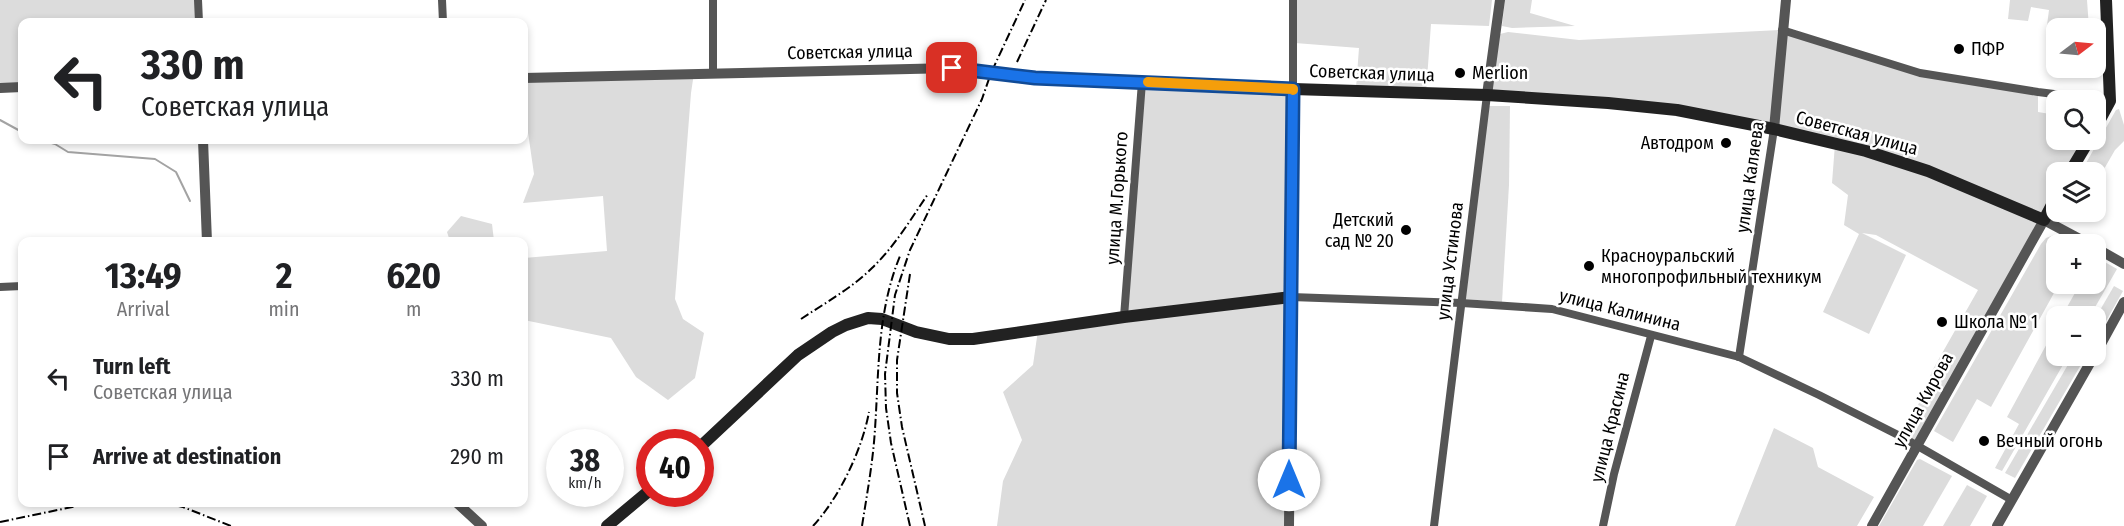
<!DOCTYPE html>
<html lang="en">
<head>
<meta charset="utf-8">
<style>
	:root { --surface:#fff; --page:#f6f6f6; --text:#202124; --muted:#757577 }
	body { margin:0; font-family:"Fira Sans Condensed",sans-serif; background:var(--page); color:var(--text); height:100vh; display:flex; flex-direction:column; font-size:22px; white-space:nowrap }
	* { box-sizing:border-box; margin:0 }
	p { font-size:20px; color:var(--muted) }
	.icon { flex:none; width:33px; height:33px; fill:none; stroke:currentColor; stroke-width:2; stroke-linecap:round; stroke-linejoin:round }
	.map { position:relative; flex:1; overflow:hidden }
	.details { position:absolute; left:18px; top:237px; width:510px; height:270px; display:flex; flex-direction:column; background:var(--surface); border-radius:12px; box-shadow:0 3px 9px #0003 }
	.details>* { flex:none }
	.top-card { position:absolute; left:18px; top:18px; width:510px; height:126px; border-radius:12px; box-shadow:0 3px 9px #0003; background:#fff; color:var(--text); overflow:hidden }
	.needle { width:39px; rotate:74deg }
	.controls { position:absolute; left:2046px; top:18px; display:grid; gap:12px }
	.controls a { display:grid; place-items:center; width:60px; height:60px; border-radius:12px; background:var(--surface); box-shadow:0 3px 9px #0003; font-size:30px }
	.speed { position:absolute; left:546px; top:429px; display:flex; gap:12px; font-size:30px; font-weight:700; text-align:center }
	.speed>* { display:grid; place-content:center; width:78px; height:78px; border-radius:50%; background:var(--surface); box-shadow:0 3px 9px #0003; line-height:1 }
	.speed small { font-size:15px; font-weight:400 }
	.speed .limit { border:9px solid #d22; background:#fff; color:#111 }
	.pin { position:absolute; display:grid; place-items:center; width:51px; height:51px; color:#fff; margin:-26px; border-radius:12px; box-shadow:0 3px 9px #0006 }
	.me { position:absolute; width:66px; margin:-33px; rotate:0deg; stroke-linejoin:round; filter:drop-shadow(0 0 4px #0008) }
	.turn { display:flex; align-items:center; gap:21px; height:126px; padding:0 24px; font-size:27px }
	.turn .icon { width:78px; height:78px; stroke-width:2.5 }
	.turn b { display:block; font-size:42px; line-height:51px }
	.eta { display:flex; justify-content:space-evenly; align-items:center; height:102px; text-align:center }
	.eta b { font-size:36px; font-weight:700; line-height:42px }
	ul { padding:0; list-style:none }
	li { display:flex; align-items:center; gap:18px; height:78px; padding:0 24px }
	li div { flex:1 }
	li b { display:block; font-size:22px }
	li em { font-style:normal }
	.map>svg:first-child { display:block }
	.green { fill:#dcdcdc }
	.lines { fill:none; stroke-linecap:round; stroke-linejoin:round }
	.stream { stroke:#a3a3a3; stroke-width:2 }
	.minor { stroke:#555; stroke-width:8 }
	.tertiary { stroke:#555; stroke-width:10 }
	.secondary { stroke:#222; stroke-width:12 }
	.rail { stroke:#000; stroke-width:2; stroke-dasharray:9 3 1.5 3; stroke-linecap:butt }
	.route-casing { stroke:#114b97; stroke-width:15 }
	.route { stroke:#1a73e8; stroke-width:10 }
	.slow { stroke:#f59e0b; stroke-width:10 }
	.poi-dot { fill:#000; stroke:#fff; stroke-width:2 }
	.labels { text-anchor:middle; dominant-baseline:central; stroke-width:5; stroke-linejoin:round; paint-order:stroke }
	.poi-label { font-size:18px; fill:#000; stroke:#fff; text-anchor:start }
	.street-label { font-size:18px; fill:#000; stroke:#fff }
</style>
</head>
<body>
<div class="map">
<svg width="2124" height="526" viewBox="0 0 2124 526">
	<rect width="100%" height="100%" fill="#fff"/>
	<g class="green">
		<polygon points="0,0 198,0 199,22 22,22 22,87 0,88"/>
		<polygon points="1293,0 1492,0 1489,26 1431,24 1426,93 1356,88 1359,48 1295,43"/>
		<polygon points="1505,0 1532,0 1530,13 1575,26 1512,28 1502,26"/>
		<polygon points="2010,0 2087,0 2089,28 2068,28 2060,25 2047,25 2049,10 2031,7 2028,21 2008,19"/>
		<polygon points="1782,30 1920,73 2038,92 2038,112 2056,115 2056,140 2089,140 2070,172 2056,172 2056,197 1918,446 1902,437 1924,393 1932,371 1978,290 1876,235 1862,233 1906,255 1869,334 1823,312 1859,234 1844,225 1848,195 1832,183 1835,144 1677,110 1487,95 1500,34 1508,32 1579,40"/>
		<polygon points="694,73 691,93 675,299 683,319 704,333 695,378 668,400 636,377 611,338 524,320 524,258 607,251 603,196 523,203 534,174 524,105 524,78"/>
		<polygon points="1142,82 1293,89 1289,526 997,526 1003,481 1022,440 1003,392 1033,365 1038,330 1124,317"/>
		<polygon points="1488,106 1510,106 1509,185 1502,302 1465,299"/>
		<polygon points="2119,109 2124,125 2124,141 2115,150 2096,183 2096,172 2081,172 2116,110"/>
		<polygon points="461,216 492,224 494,241 450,241 447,232"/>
		<polygon points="2054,235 2071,244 2056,244 2056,284 2059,284 1991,407 1977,399 1953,442 1934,431 2041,244 2046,238"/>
		<polygon points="2096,257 2117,269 2090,316 2062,316 2080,284 2096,284"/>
		<polygon points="2114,286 2123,291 2096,339 2096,317"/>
		<polygon points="2056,327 2056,356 2068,356 2002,471 1995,468 2019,424 2007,417"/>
		<polygon points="2073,356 2086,356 2015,478 2005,473"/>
		<polygon points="1774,428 1813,448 1818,467 1874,497 1857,526 1735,526"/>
		<polygon points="1920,459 1952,476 1923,526 1879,526 1917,460"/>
		<polygon points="1967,485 1987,496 1970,526 1943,526"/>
	</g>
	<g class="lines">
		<g class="stream">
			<polyline points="0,120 22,132"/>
			<polyline points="41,140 55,144 68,152 155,159 176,172 190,201"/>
		</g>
		<g class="minor">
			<polyline points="198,0 199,22"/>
			<polyline points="442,0 443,22"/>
			<polyline points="713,0 713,73"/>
			<polyline points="1782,30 1920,73 2038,92 2110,101"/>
			<polyline points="1293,89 1293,0"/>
			<polyline points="0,287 22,286"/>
			<polyline points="1291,297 1462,303 1552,309 1739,357 1819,395 1902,437 2012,500"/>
			<polyline points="1124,317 1142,82"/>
			<polyline points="1739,357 1774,129"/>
			<polyline points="1434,526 1487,95"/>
			<polyline points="1603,526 1614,474 1651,336"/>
		</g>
		<g class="tertiary">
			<polyline points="524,78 952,68 1035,78 1293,89"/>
			<polyline points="0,88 22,87"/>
			<polyline points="1487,95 1500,0"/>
			<polyline points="1774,129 1786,0"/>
			<polyline points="203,140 207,242"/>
			<polyline points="2096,248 2124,264"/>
			<polyline points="2096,353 2124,302"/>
			<polyline points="456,502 482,526"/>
			<polyline points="1289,526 1291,297"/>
			<polyline points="1872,526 2044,220 2089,244"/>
			<polyline points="1997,526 2094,356"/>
		</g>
		<g class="secondary">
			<polyline points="2096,127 2110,101 2106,0"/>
			<polyline points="2070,172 2089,140"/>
			<polyline points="700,447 798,355 832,332 846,325 868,318 882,319 916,332 949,339 973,339 1124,317 1291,297 1293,89 1487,95 1608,103 1677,110 1774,129 1866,151 1928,171 2044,220 2056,197"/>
			<polyline points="607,526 650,490"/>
		</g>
		<g class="rail">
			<polyline points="1017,62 1046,0"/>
			<polyline points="910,274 897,360 897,393 902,427 925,526"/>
			<path d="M801,319C825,303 852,288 872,268C895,246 911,219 928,194"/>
			<polyline points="160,502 183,507 231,526"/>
			<polyline points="0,522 96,502"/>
			<path d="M813,526C839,498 862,450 869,412"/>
			<path d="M862,526C867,494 873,462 875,429C879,370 877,312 900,256"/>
			<polyline points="910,526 891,443 886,408 885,374 895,295 910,250 982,99 991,73 1025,0"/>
		</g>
	</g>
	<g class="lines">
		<g class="route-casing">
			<polyline id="route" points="952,68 1035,78 1293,89 1289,480"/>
		</g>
		<use href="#route" class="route"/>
		<polyline class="slow" points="1148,82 1293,89 1293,90"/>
	</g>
	<g class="poi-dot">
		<circle cx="1959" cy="49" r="6"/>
		<circle cx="1460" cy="73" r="6"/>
		<circle cx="1726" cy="143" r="6"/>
		<circle cx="1406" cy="230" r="6"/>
		<circle cx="1589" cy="266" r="6"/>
		<circle cx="1942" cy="322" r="6"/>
		<circle cx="1984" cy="441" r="6"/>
	</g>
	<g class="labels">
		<g class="poi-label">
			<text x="1971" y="49">ПФР</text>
			<text x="1472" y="73">Merlion</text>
			<text x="1714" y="143" text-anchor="end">Автодром</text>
			<text x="1394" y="220" text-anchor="end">Детский<tspan x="1394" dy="21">сад № 20</tspan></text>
			<text x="1601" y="256">Красноуральский<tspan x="1601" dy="21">многопрофильный техникум</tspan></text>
			<text x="1954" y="322">Школа № 1</text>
			<text x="1996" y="441">Вечный огонь</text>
		</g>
		<g class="street-label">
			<text transform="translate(850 52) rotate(-1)">Советская улица</text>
			<text transform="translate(1372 73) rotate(2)">Советская улица</text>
			<text transform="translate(1857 133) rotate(15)">Советская улица</text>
			<text transform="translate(1750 177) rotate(-82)">улица Каляева</text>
			<text transform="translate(1117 198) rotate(-86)">улица М.Горького</text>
			<text transform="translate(1450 261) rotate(-83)">улица Устинова</text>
			<text transform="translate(1620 310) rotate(14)">улица Калинина</text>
			<text transform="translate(1923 400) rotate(-61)">улица Кирова</text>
			<text transform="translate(1610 427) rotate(-76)">улица Красина</text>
		</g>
	</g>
</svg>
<div class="controls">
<a><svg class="needle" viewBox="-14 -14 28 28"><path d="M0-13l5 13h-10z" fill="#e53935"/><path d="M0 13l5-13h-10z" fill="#757577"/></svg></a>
<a><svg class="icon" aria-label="search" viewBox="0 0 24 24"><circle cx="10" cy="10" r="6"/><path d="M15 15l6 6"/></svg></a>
<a><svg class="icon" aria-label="layers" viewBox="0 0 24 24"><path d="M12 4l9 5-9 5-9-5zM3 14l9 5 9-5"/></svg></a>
<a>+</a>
<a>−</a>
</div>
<div class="speed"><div>38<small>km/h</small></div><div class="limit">40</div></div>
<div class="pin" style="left:952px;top:68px;background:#d93025"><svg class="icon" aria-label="arrive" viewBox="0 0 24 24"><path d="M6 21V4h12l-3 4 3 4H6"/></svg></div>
<svg class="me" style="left:1289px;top:480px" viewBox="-20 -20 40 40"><circle r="19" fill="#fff"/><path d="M0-13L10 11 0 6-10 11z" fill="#1a73e8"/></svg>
<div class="top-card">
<div class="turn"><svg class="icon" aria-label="left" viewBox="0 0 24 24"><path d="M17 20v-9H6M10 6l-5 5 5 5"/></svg><div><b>330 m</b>Советская улица</div></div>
</div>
<section class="details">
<div class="eta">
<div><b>13:49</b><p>Arrival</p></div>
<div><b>2</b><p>min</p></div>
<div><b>620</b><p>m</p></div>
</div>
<ul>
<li><svg class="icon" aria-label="left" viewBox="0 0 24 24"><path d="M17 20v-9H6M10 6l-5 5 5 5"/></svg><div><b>Turn left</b><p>Советская улица</p></div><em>330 m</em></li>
<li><svg class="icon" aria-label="arrive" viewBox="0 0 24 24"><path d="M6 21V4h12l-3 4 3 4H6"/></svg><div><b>Arrive at destination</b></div><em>290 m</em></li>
</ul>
</section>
</div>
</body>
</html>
